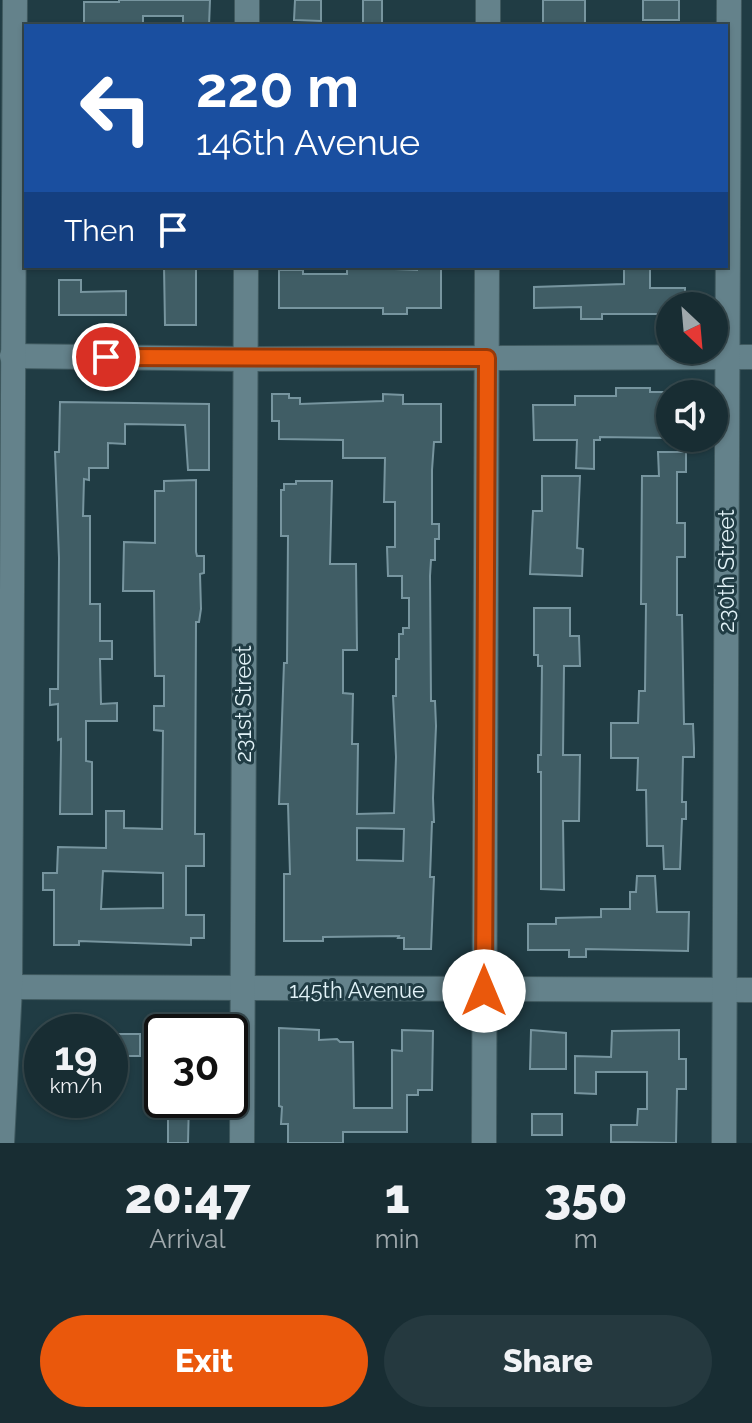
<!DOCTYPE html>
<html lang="en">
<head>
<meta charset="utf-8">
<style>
	:root { --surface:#182d33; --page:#25393f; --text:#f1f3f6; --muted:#9fa8ac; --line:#36494e; --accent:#ea580c }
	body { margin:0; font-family:Raleway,sans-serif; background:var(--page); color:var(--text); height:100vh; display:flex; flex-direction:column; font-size:30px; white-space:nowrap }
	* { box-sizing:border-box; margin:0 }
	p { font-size:26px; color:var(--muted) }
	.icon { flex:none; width:44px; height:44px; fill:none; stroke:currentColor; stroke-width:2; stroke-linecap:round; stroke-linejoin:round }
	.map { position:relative; height:1143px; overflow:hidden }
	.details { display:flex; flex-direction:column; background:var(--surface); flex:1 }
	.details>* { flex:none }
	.hud { position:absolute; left:24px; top:24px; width:704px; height:244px; border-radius:0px; box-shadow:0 2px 6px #0004,0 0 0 2px var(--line); background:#1a4fa0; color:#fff; overflow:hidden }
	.needle { width:52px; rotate:154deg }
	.controls { position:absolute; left:656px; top:292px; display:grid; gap:16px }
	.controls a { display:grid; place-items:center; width:72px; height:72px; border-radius:50%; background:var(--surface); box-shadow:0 2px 6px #0004,0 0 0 2px var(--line); font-size:40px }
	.speed { position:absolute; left:24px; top:1014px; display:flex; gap:16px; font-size:40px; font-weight:700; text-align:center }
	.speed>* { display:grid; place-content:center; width:104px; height:104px; border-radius:50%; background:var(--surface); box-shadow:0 2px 6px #0004,0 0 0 2px var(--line); line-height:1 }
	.speed small { font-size:20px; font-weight:400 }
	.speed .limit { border:4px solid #111; border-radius:12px; background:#fff; color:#111 }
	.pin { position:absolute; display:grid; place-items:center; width:68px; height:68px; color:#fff; margin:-34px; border:4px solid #fff; border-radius:50%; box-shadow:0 2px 8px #0007 }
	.me { position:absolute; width:88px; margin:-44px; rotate:0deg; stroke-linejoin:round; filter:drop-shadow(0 0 6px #0008) }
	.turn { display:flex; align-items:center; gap:28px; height:168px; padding:0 40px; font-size:36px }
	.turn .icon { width:104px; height:104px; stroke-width:2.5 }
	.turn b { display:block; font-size:56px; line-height:68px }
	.then { display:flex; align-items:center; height:76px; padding:0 40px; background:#0003; gap:16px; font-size:30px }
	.eta { display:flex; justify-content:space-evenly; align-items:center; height:136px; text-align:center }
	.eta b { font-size:48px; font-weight:800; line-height:56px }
	.primary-button { display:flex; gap:16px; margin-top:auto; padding:16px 40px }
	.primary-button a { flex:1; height:92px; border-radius:48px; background:var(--accent); color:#fff; font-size:32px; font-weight:800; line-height:92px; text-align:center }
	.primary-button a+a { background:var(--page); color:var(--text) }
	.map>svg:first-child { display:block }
	.building { fill:#405d65; stroke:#77959f; stroke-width:2; fill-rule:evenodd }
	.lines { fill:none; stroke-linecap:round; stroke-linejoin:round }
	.minor-casing { stroke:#3f595f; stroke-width:26 }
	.minor { stroke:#64828b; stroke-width:24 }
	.route-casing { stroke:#983908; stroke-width:20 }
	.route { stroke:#ea580c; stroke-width:14 }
	.labels { text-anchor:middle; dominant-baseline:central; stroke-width:6; stroke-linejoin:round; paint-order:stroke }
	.street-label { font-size:22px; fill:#e1f2f7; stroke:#203c44 }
</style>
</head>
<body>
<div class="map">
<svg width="752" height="1143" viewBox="0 0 752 1143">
	<rect width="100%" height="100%" fill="#203c44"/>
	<g class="building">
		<polygon points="119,0 210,0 209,26 183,26 183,16 143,16 143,26 84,26 84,2 119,2"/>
		<polygon points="295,0 321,0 321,21 294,20"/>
		<rect x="363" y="0" width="19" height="26"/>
		<rect x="543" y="0" width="42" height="23"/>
		<rect x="643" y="0" width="36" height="20"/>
		<polygon points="164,266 196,266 196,325 165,325"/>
		<polygon points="347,267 417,270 417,267 441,267 441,308 407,308 407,314 383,314 383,308 279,308 279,270 303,270 303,274 347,274"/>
		<polygon points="624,267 650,267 650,288 685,288 685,306 670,306 670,314 602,314 602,319 581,319 581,307 534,308 534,287 624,284"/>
		<polygon points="59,280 81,280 81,292 126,291 126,315 59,315"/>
		<polygon points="616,388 650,388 650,392 670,392 670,438 600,437 600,440 594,440 594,469 576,468 577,440 534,440 533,405 575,405 575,396 616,396"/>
		<path d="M272,394H289V398H300V404L383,401V394L403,395V404H441V442H434L432,470V524H439V539H435V560H431L430,576L431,701H435L436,726L433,798L434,822H432L430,877H434L431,949H404V938H398L399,936L323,937V941H284V874H290L288,804H279L284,663H287L288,536H281V490H284V484H296V481H332L330,564H356L357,650H343V693L353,694L352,744H358L357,814L394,813L396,757L393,696H396V659H399V634H403V628H409V598H402V576H388L387,547H395V502H384L385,458H343V440L279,439V421H272ZM357,828L404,829L403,861L357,860Z"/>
		<polygon points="60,402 209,404 209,470 188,470 185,425 125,424 125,444 108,443 108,468 89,468 89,480 84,479 83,516 90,516 90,604 100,604 100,641 112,641 112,659 100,659 101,704 117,703 117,721 86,721 86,761 92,762 92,814 60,814 61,749 61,739 58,740 58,704 50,705 50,689 58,689 59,558 55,452 59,452"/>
		<polygon points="658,452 686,452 686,472 677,472 677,523 685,523 685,557 677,557 677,615 682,615 684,724 693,724 694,748 694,757 683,757 682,802 686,802 686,819 682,819 680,869 664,869 663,846 647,846 646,790 637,790 638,758 611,758 611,723 638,723 639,691 645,691 646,604 641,604 642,476 659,476"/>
		<polygon points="542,476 580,476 577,548 583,549 582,576 530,574 533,511 542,511"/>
		<path d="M196,480V552L197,556H204V573L200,574L201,609L199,622H196L195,834H204V866H186V915H204V938H191V945L79,941V945H54V890H43V873H57L58,847L106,848V811H124V828L162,829L163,731L154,730V706H164V676H155L154,591H123L124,542L155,543V491H164V481ZM103,871L163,873V908L101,909Z"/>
		<polygon points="534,608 570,608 570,636 579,636 580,666 564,666 563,755 580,755 579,821 563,821 564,890 541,889 541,772 538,772 538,755 541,755 542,666 538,666 538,655 534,655"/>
		<polygon points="637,876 655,876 657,912 689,912 688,951 586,949 586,957 569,957 569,950 528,950 528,924 556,924 556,918 601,917 601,909 630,909 630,892 636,892"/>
		<polygon points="279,1028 319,1030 319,1040 337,1039 340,1042 353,1042 354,1108 392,1108 392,1050 402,1051 402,1030 433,1031 432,1090 418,1090 418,1095 407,1095 407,1132 343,1132 343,1143 288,1143 288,1124 281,1124 282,1107 279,1106"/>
		<polygon points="531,1030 566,1033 566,1069 530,1069"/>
		<polygon points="679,1030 679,1059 686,1059 686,1089 677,1089 676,1143 611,1142 611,1125 637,1125 638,1109 647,1109 647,1072 596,1072 596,1094 575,1093 575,1056 611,1057 612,1031"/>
		<rect x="112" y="1034" width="28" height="22"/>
		<polygon points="168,1100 189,1100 188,1143 168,1143"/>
		<rect x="532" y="1114" width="30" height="21"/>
	</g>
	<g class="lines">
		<g class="minor-casing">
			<g id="minor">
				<polyline points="247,26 247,0"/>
				<polyline points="488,26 488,0"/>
				<polyline points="12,356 245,359 752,357"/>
				<polyline points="10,987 752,990"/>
				<polyline points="2,1143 10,987 15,0"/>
				<polyline points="242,1143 246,266"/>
				<polyline points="484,1143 487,266"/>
				<polyline points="724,1143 729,0"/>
			</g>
		</g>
		<use href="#minor" class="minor"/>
	</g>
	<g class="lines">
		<g class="route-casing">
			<polyline id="route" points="106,357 487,358 484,991"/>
		</g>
		<use href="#route" class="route"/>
	</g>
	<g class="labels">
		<g class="street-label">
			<text transform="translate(726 571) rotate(-90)">230th Street</text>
			<text transform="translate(243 704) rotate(-90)">231st Street</text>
			<text x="357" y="990">145th Avenue</text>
		</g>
	</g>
</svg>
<div class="controls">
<a><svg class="needle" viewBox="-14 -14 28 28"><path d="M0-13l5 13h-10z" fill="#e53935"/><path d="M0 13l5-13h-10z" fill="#9fa8ac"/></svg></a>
<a><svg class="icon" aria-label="sound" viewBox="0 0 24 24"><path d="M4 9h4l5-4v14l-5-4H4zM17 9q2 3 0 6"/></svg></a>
</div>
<div class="speed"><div>19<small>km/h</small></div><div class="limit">30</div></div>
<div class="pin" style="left:106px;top:357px;background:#d93025"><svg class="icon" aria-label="arrive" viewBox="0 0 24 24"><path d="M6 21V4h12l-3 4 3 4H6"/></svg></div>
<svg class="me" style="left:484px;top:991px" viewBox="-20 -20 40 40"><circle r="19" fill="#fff"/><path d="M0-13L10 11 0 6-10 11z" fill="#ea580c"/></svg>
<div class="hud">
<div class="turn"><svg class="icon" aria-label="left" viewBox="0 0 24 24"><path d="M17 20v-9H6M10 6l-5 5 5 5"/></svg><div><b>220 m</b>146th Avenue</div></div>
<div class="then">Then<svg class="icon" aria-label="arrive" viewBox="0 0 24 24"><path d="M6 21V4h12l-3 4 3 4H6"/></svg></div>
</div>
</div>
<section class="details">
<div class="eta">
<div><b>20:47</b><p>Arrival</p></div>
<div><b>1</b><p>min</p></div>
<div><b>350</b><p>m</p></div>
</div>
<div class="primary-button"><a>Exit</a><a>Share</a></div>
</section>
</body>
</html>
